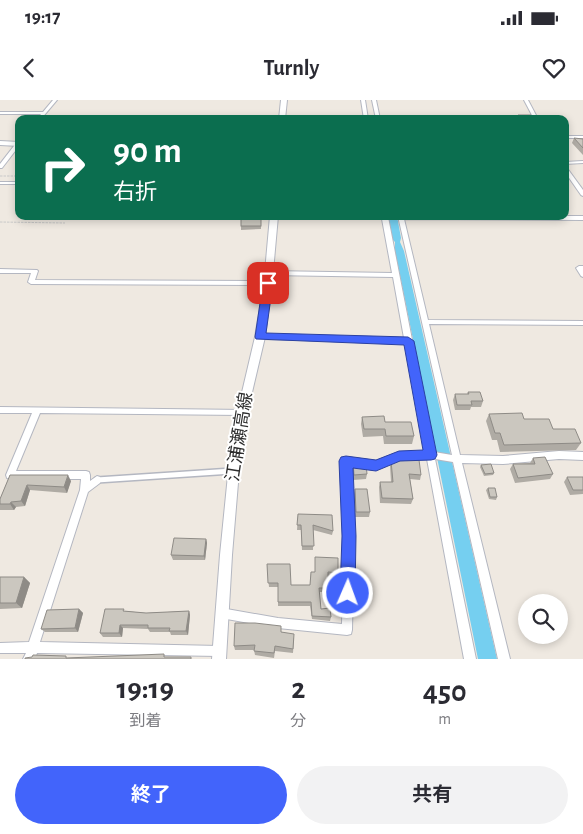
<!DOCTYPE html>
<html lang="ja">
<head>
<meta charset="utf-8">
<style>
	:root { --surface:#fff; --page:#f2f2f3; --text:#2b2b33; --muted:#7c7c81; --accent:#4264fb }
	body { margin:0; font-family:"Alegreya Sans","Noto Sans JP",sans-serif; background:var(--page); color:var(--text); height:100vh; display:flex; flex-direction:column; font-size:19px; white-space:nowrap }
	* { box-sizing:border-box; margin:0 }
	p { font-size:16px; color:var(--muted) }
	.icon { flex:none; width:28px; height:28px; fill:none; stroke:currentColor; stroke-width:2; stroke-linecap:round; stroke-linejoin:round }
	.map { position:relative; height:559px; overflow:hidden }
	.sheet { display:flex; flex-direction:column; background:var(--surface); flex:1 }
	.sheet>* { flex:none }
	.banner { position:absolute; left:15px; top:15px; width:554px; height:105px; border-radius:10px; box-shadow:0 2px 8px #0003; background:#0b6e4f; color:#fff; overflow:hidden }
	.fabs { position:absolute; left:518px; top:494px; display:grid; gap:10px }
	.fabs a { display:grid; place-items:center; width:50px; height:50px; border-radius:50%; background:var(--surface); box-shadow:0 2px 8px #0003; font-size:25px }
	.pin { position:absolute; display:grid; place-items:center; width:42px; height:42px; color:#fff; margin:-21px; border-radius:10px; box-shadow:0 2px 8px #0006 }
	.me { position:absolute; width:55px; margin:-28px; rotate:2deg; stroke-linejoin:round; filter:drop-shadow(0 0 4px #0008) }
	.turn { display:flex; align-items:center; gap:18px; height:105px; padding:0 15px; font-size:22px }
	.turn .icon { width:65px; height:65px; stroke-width:2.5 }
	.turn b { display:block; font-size:35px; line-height:42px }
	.eta { display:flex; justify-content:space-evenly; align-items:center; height:85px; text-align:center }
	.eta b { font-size:30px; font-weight:700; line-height:35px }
	.cta { display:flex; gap:10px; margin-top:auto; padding:10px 15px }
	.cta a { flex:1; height:58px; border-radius:30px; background:var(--accent); color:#fff; font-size:20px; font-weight:700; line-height:58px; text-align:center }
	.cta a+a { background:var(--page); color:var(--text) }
	.status { display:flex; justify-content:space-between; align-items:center; height:35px; padding:0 25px; background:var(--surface); direction:ltr }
	.status svg { height:14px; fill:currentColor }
	header { display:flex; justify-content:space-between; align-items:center; height:65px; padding:0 15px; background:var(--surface); font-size:22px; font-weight:700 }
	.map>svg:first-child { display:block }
	.water { fill:#75cff0 }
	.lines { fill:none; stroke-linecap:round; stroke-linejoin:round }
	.lane-casing { stroke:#b4b7c1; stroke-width:8 }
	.street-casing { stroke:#b4b7c1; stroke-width:2 }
	.secondary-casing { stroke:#b4b7c1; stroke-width:2 }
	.path { stroke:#c9c9c9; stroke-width:1; stroke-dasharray:2.5 1; stroke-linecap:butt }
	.lane { stroke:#fff; stroke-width:5 }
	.street { fill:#fff; fill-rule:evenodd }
	.secondary { fill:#fff; fill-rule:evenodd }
	.wall { fill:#afaba4 }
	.shaded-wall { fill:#8e8b86 }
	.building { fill:#cbc7bf; stroke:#8e8b86 }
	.route { fill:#4264fb; stroke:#2b41a3 }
	.labels { text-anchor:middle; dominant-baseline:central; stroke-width:4; stroke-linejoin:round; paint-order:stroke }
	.street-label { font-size:18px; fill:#2e2e2e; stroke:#fff }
</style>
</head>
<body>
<div class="status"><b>19:17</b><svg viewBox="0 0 49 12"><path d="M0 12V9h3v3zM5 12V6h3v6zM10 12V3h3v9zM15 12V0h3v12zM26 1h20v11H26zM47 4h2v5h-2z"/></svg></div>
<header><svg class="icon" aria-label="back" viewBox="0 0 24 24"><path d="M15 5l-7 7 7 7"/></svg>Turnly<svg class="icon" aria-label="heart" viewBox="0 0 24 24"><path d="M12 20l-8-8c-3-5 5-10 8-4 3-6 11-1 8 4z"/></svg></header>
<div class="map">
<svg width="583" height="559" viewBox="0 0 583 559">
	<rect width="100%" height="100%" fill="#efe9e1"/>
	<polygon class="water" points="388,116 397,116 401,138 400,142 404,151 497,559 478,559 395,151 395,142 391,138 392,137"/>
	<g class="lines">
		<g class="lane-casing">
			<polyline id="lane" points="97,380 232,371"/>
		</g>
		<g class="street-casing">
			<g id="street">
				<polygon points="53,0 57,0 41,19 37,19 41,14 0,14 0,12 43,12"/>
				<polygon points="361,0 365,0 368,19 364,19"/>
				<polygon points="372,0 376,0 380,19 376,19"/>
				<polygon points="524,0 528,0 538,19 534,19"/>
				<rect x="565" y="36" width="18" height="2"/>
				<polygon points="17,42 19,42 19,46 2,68 0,68 0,64"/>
				<polygon points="583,61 583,63 565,64 565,62"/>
				<polygon points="565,68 567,68 583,90 583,96 581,95 565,72"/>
				<rect x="0" y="82" width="19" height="2"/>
				<polygon points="359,116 388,117 434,352 452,355 398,116 583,116 583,120 404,119 428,220 583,221 583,225 429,224 460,355 503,356 559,351 583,352 583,360 559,359 503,364 462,363 510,559 498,559 453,362 435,359 476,559 464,559 427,359 399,360 376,369 350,365 354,436 352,530 351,534 347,535 278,528 221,518 217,517 216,513 217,509 221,508 278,518 342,524 344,436 342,361 343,358 346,357 376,361 399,352 426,352 405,243 260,239 257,237 260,235 404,238 393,177 269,175 266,173 269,171 392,173 382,119 361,119 359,118"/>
				<polygon points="579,166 583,166 583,177 581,176 576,168"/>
				<polygon points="0,169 37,170 38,171 35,180 268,181 271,183 268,185 31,184 28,182 31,173 0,173"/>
				<polygon points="0,307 245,310 246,312 245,314 242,315 40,313 16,371 86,371 89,372 90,375 90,381 97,376 100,377 101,380 100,383 88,392 40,542 219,546 223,547 224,551 223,555 219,556 37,553 35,559 23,559 26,553 0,553 0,543 29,542 80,390 81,379 10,379 7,378 6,375 32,313 0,313"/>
			</g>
		</g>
		<g class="secondary-casing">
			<g id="secondary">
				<polygon points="281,0 287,0 285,19 279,19"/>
				<polygon points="0,41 19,42 19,46 0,45"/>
				<polygon points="270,116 278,116 272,183 265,237 242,335 232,455 226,559 212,559 220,455 232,335 255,237 264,183"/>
			</g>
		</g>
		<g class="path">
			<polyline points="0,76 19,76"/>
			<polyline points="0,122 65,123"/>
		</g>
		<use href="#lane" class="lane"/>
		<use href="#street" class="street"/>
		<use href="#secondary" class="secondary"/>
	</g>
	<g class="wall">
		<polygon points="574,38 583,39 583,55 572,43"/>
		<polygon points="261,116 261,129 241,130 241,126"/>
		<polygon points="468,292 483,301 481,307 471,307 470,310 455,310 453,300 455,294 467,294"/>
		<polygon points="489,314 524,319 553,329 581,343 576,350 500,352 497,340 492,340 486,321"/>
		<polygon points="362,317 385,322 414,336 412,344 384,344 383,336 363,337 361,324"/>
		<polygon points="533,358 553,374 550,379 515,383 510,369 513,364 530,363"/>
		<polygon points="391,361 421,375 420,380 410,379 413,399 411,404 380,403 379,387 380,382 391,382 390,366"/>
		<polygon points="353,362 367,374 366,379 353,380 352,367"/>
		<polygon points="481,365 494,373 493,375 484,376 480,367"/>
		<polygon points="10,375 71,381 67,393 30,390 25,406 16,407 14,410 0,410 0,399"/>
		<polygon points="567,377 583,377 583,394 570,395 564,382"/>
		<polygon points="488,388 497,397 496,400 489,399 486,390"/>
		<polygon points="355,389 370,412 369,417 355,417 354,394"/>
		<polygon points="298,414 333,431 332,435 313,430 313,450 302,450 301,430 297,430"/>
		<polygon points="206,439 207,443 205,460 173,460 171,455"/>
		<polygon points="267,464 291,485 310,485 311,472 338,473 337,477 328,477 327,492 319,492 321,509 331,517 330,521 312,519 310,506 278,506 278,487 269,487"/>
		<polygon points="0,477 24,477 30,483 22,508 0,509"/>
		<polygon points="79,509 83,513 78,532 45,532 41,529"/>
		<polygon points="125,511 146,513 189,511 190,515 188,535 171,535 170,532 150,532 148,529 123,528 122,537 103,537 100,533"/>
		<polygon points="282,532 294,538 293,553 275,551 274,558 255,555 254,550 235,550 234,546"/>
	</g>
	<g class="shaded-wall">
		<polygon points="68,375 71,381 67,393 64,387"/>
		<polygon points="27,385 30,390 25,406 21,401"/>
		<polygon points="11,402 16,407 14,410 10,404"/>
		<polygon points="206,439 207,443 205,460 204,456"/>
		<polygon points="24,477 30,483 22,508 16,503"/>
		<polygon points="79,509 83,513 78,532 75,528"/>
		<polygon points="189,511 190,515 188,535 186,531"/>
		<polygon points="120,525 123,528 122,537 119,533"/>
	</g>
	<g class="building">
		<polygon points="518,15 531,15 534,19 521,19"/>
		<polygon points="574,38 583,39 583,48"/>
		<rect x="241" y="116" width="20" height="10"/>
		<polygon points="468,292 480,292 483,301 471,301 472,305 457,305 455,294 469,294"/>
		<polygon points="522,313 524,319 549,319 553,329 575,329 581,343 504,345 500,333 495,333 489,314"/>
		<polygon points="384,316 385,322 411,322 414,336 386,336 385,329 364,329 362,317"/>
		<polygon points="545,357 553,374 518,378 513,364 535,364 533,358"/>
		<polygon points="419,360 421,375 409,374 413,399 382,398 380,382 393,382 391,361"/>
		<polygon points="353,362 366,364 367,374 354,375"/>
		<polygon points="491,364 494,373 485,374 481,365"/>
		<polygon points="10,375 68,375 64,387 27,385 21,401 11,402 10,404 0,404 0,399"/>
		<polygon points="567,377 583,377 583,390 573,390"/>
		<polygon points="488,388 495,388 497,397 490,397"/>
		<polygon points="355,389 367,389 370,412 356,412"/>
		<polygon points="298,414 332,415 333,431 313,425 314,446 302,446 301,425 297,425"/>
		<polygon points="174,438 206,439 204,456 171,455"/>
		<polygon points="315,457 338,458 338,473 328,472 328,488 319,488 321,509 330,508 331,517 312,516 311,502 278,502 278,483 268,483 267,464 290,464 291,485 310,485 311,472 315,472"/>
		<polygon points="0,477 24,477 16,503 0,503"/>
		<polygon points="79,509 75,528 41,529 47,510"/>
		<polygon points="105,509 124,509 123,511 146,513 189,511 186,531 169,531 170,528 148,528 148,525 120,525 119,533 100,533"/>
		<polygon points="235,523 255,523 281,526 281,532 294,534 293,549 275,546 274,553 254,551 255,545 234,546"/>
		<polygon points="164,554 164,557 191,557 191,559 25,559 25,558 32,557 33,555 66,556 66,558"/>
	</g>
	<polygon class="route" points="268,180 273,183 266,233 408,237 414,241 437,355 435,359 431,360 400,361 376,371 353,368 356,436 355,493 353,498 348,500 342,498 340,493 342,436 339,361 341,357 346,356 376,360 399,351 423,350 404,245 256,239 255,237 263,183"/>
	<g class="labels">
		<g class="street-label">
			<text transform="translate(240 337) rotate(-81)">江浦瀬高線</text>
		</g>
	</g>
</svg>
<div class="fabs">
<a><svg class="icon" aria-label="search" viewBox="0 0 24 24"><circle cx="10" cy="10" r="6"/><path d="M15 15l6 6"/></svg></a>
</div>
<div class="pin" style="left:268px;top:183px;background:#d93025"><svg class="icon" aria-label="arrive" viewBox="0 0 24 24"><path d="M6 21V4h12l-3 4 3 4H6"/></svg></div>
<svg class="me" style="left:348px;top:493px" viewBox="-20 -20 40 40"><circle r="17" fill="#4264fb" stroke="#fff" stroke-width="3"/><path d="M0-11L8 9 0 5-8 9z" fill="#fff"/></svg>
<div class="banner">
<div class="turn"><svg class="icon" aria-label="right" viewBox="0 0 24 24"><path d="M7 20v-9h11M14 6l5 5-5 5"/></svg><div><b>90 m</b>右折</div></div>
</div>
</div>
<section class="sheet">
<div class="eta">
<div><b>19:19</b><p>到着</p></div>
<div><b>2</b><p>分</p></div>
<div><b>450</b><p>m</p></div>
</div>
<div class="cta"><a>終了</a><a>共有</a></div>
</section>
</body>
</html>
